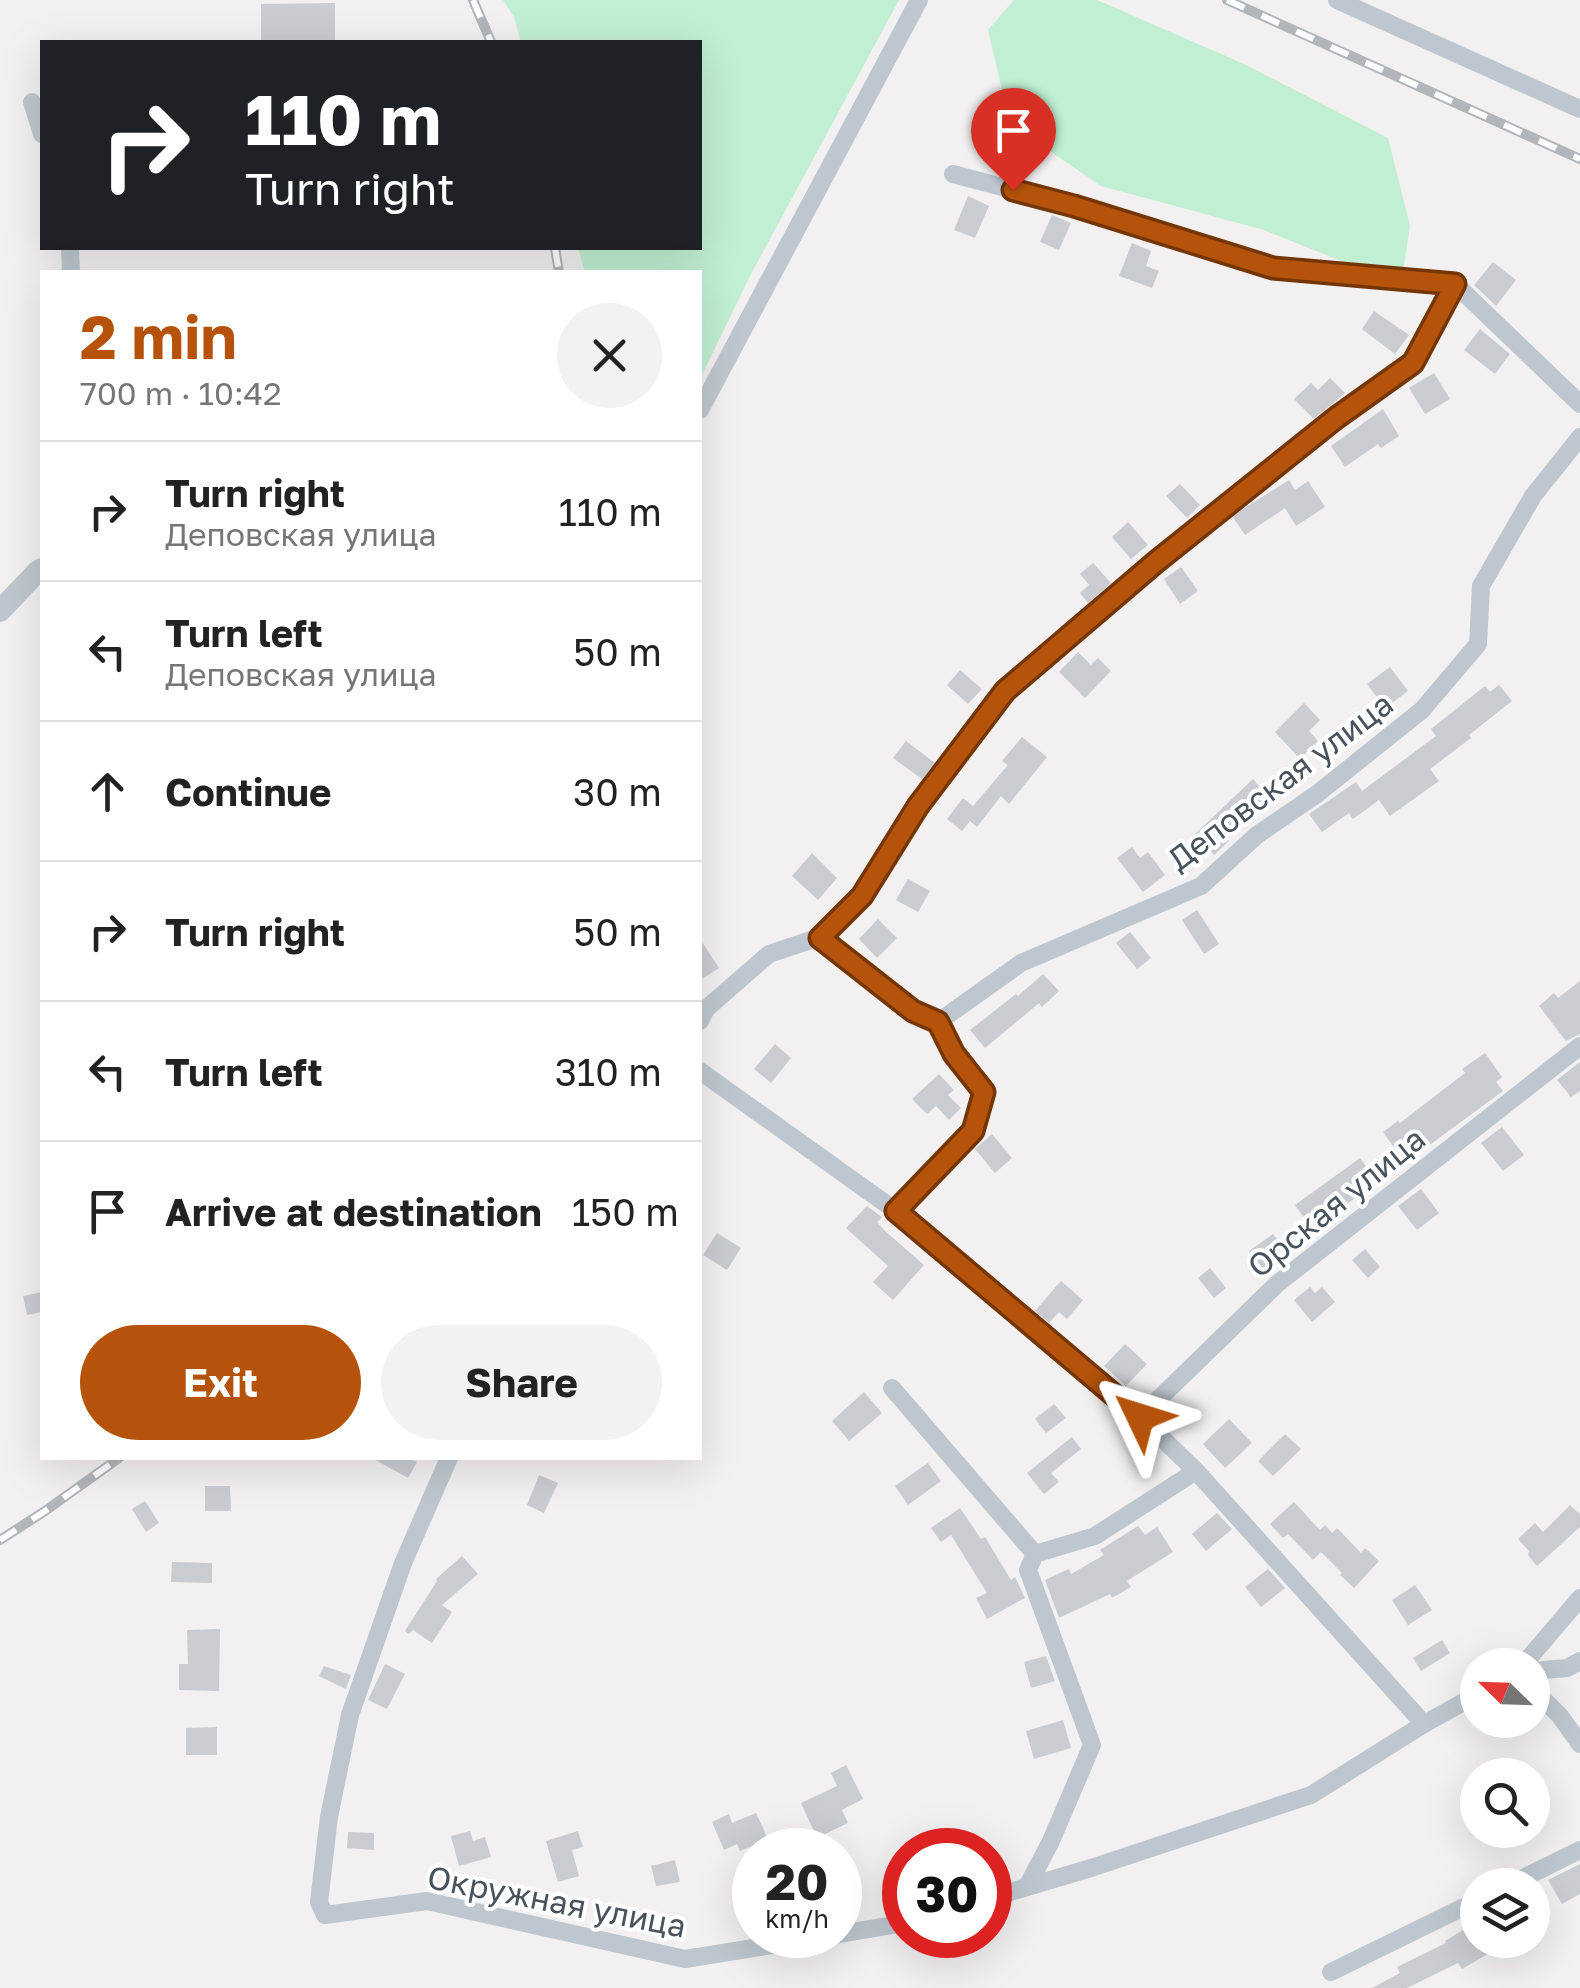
<!DOCTYPE html>
<html lang="en">
<head>
<meta charset="utf-8">
<style>
	:root { --surface:#fff; --page:#f2f2f2; --text:#222; --muted:#767676; --line:#e0e0e0; --accent:#b45309 }
	body { margin:0; font-family:"Golos Text",sans-serif; background:var(--page); color:var(--text); height:100vh; display:flex; flex-direction:column; font-size:38px; white-space:nowrap }
	* { box-sizing:border-box; margin:0 }
	p { font-size:32px; color:var(--muted) }
	.icon { flex:none; width:55px; height:55px; fill:none; stroke:currentColor; stroke-width:2; stroke-linecap:round; stroke-linejoin:round }
	.map { position:relative; flex:1; overflow:hidden }
	.drawer { position:absolute; left:40px; top:270px; width:662px; height:1190px; display:flex; flex-direction:column; background:var(--surface); border-radius:0px; box-shadow:0 10px 40px #0002 }
	.drawer>* { flex:none }
	.banner { position:absolute; left:40px; top:40px; width:662px; height:210px; border-radius:0px; box-shadow:0 10px 40px #0002; background:#202124; color:#fff; overflow:hidden }
	.needle { width:65px; rotate:293deg }
	.tools { position:absolute; left:1460px; top:1648px; display:grid; gap:20px }
	.tools a { display:grid; place-items:center; width:90px; height:90px; border-radius:50%; background:var(--surface); box-shadow:0 10px 40px #0002; font-size:50px }
	.speed { position:absolute; left:732px; top:1828px; display:flex; gap:20px; font-size:50px; font-weight:700; text-align:center }
	.speed>* { display:grid; place-content:center; width:130px; height:130px; border-radius:50%; background:var(--surface); box-shadow:0 10px 40px #0002; line-height:1 }
	.speed small { font-size:25px; font-weight:400 }
	.speed .limit { border:15px solid #d22; background:#fff; color:#111 }
	.pin { position:absolute; display:grid; place-items:center; width:85px; height:85px; color:#fff; margin:-102px -42px; border-radius:50% 50% 50% 0; rotate:-45deg; box-shadow:0 0 10px #0007 }
	.pin .icon { rotate:45deg }
	.me { position:absolute; width:110px; margin:-55px; rotate:311deg; stroke-linejoin:round; filter:drop-shadow(0 0 8px #0008) }
	.turn { display:flex; align-items:center; gap:35px; height:210px; padding:0 40px; font-size:45px }
	.turn .icon { width:130px; height:130px; stroke-width:2.5 }
	.turn b { display:block; font-size:70px; line-height:85px }
	.round { display:grid; place-items:center; flex:none; width:105px; height:105px; border-radius:52px; background:var(--page) }
	.overview { display:flex; align-items:center; justify-content:space-between; height:170px; padding:0 40px }
	h1 { font-size:60px; font-weight:700; line-height:75px; color:var(--accent) }
	.primary-button { display:flex; gap:20px; margin-top:auto; padding:20px 40px }
	.primary-button a { flex:1; height:115px; border-radius:60px; background:var(--accent); color:#fff; font-size:40px; font-weight:700; line-height:115px; text-align:center }
	.primary-button a+a { background:var(--page); color:var(--text) }
	ul { padding:0; list-style:none }
	li { display:flex; align-items:center; gap:30px; height:140px; padding:0 40px; border-top:2px solid var(--line) }
	li div { flex:1 }
	li b { display:block; font-size:38px }
	li em { font-style:normal }
	.map>svg:first-child { display:block }
	.green { fill:#c0efd3 }
	.building { fill:#caccd2 }
	.lines { fill:none; stroke-linecap:round; stroke-linejoin:round }
	.minor { stroke:#bec7cf; stroke-width:18 }
	.tertiary { stroke:#bec7cf; stroke-width:22 }
	.rail-casing { stroke:#b2b5ba; stroke-width:10 }
	.rail { stroke:#fff; stroke-width:6; stroke-dasharray:19; stroke-linecap:butt }
	.route-casing { stroke:#753606; stroke-width:25 }
	.route { stroke:#b45309; stroke-width:18 }
	.labels { text-anchor:middle; dominant-baseline:central; stroke-width:8; stroke-linejoin:round; paint-order:stroke }
	.street-label { font-size:32px; fill:#48535d; stroke:#fff }
</style>
</head>
<body>
<div class="map">
<svg width="1580" height="1988" viewBox="0 0 1580 1988">
	<rect width="100%" height="100%" fill="#f2f0f0"/>
	<g class="green">
		<polygon points="503,0 899,0 750,276 700,379 700,272 585,272 578,248 700,248 700,42 521,42 514,17"/>
		<polygon points="1014,0 1097,0 1244,64 1388,138 1410,226 1401,285 1264,230 1101,186 1010,124 988,30"/>
	</g>
	<g class="building">
		<polygon points="335,3 335,42 261,42 261,4"/>
		<polygon points="968,196 989,206 975,238 954,230"/>
		<polygon points="1052,215 1071,223 1059,250 1040,242"/>
		<polygon points="1132,243 1151,251 1146,266 1159,271 1152,288 1119,276"/>
		<polygon points="1493,262 1516,280 1496,306 1474,285"/>
		<polygon points="1374,311 1409,335 1395,354 1362,329"/>
		<polygon points="1480,329 1510,354 1495,374 1464,350"/>
		<polygon points="1434,373 1450,399 1425,414 1409,388"/>
		<polygon points="1330,378 1345,393 1314,419 1294,399 1311,383 1318,390"/>
		<polygon points="1383,409 1399,436 1381,448 1378,444 1345,467 1331,446"/>
		<polygon points="1289,480 1295,490 1308,481 1325,507 1296,526 1285,508 1245,535 1232,516"/>
		<polygon points="1180,484 1200,505 1187,518 1166,496"/>
		<polygon points="1128,522 1148,545 1131,559 1112,537"/>
		<polygon points="1093,563 1111,583 1088,603 1080,593 1089,585 1080,574"/>
		<polygon points="1181,567 1198,591 1180,604 1164,579"/>
		<polygon points="1078,652 1091,665 1098,658 1111,671 1085,698 1059,672"/>
		<polygon points="1390,667 1408,691 1385,708 1367,684"/>
		<polygon points="960,670 982,689 968,704 947,685"/>
		<polygon points="1499,685 1512,701 1469,735 1471,738 1430,769 1439,781 1390,816 1379,800 1353,819 1349,813 1322,832 1309,814 1356,782 1362,791 1436,736 1431,729 1485,686 1490,692"/>
		<polygon points="1304,703 1320,720 1309,731 1318,741 1300,759 1275,732"/>
		<polygon points="1022,737 1047,757 1009,804 1001,796 977,827 970,821 962,831 947,819 963,798 973,806 1008,765 1002,761"/>
		<polygon points="906,741 935,763 922,779 893,758"/>
		<polygon points="1253,779 1269,798 1225,836 1229,841 1214,855 1195,834"/>
		<polygon points="1132,847 1140,858 1148,852 1165,875 1143,892 1117,858"/>
		<polygon points="812,853 837,878 818,900 792,876"/>
		<polygon points="908,879 930,891 918,912 896,900"/>
		<polygon points="1197,910 1219,944 1204,954 1182,920"/>
		<polygon points="878,919 897,938 877,958 859,939"/>
		<polygon points="1130,932 1151,958 1137,969 1116,943"/>
		<polygon points="700,939 719,968 700,980"/>
		<polygon points="1043,974 1059,991 1042,1007 1039,1003 985,1048 970,1030 1016,994 1018,996"/>
		<polygon points="1580,981 1580,1034 1566,1041 1539,1006 1554,993 1558,998"/>
		<polygon points="775,1044 791,1058 771,1083 754,1069"/>
		<polygon points="1485,1053 1502,1077 1496,1082 1503,1091 1405,1163 1383,1132 1398,1121 1400,1123 1465,1073 1462,1069"/>
		<polygon points="1580,1062 1580,1091 1571,1097 1557,1080"/>
		<polygon points="939,1074 954,1090 948,1095 961,1108 949,1120 936,1106 927,1114 912,1099"/>
		<polygon points="1502,1127 1524,1155 1503,1171 1481,1143"/>
		<polygon points="992,1134 1012,1158 995,1173 975,1149"/>
		<polygon points="1360,1158 1377,1182 1321,1223 1316,1215 1307,1222 1295,1205"/>
		<polygon points="1421,1189 1439,1213 1417,1230 1398,1206"/>
		<polygon points="867,1206 882,1217 877,1222 885,1231 924,1265 893,1300 873,1282 888,1266 846,1228"/>
		<polygon points="717,1233 741,1248 727,1270 703,1255"/>
		<polygon points="1273,1234 1283,1247 1276,1252 1281,1259 1265,1271 1249,1251"/>
		<polygon points="1365,1249 1380,1267 1368,1278 1352,1260"/>
		<polygon points="1210,1268 1226,1288 1214,1298 1198,1278"/>
		<polygon points="1061,1281 1083,1300 1067,1319 1059,1312 1049,1323 1035,1311"/>
		<polygon points="1310,1287 1315,1293 1322,1287 1335,1302 1312,1322 1294,1300"/>
		<polygon points="42,1292 42,1312 27,1315 23,1296"/>
		<polygon points="1125,1344 1147,1364 1126,1386 1104,1366"/>
		<polygon points="864,1392 882,1413 849,1441 832,1421"/>
		<polygon points="1054,1404 1066,1418 1046,1433 1035,1419"/>
		<polygon points="1229,1419 1252,1443 1225,1468 1203,1444"/>
		<polygon points="1285,1434 1301,1449 1273,1476 1258,1461"/>
		<polygon points="1072,1437 1081,1449 1051,1473 1059,1482 1044,1494 1027,1473"/>
		<polygon points="372,1458 408,1458 417,1462 408,1478"/>
		<polygon points="928,1463 941,1481 908,1505 895,1486"/>
		<polygon points="539,1475 558,1483 544,1513 527,1505"/>
		<polygon points="205,1486 230,1486 231,1511 205,1511"/>
		<polygon points="145,1501 159,1523 146,1532 132,1509"/>
		<polygon points="1294,1502 1320,1530 1325,1525 1332,1533 1337,1528 1361,1553 1365,1548 1379,1561 1354,1588 1340,1575 1342,1573 1321,1552 1313,1560 1288,1534 1283,1538 1270,1524"/>
		<polygon points="1570,1505 1580,1514 1580,1527 1537,1566 1528,1555 1529,1551 1518,1539 1535,1523 1543,1532"/>
		<polygon points="960,1508 981,1539 985,1537 1011,1580 1015,1577 1025,1598 987,1619 976,1598 987,1593 951,1535 941,1542 931,1528"/>
		<polygon points="1217,1513 1232,1529 1206,1551 1192,1534"/>
		<polygon points="1138,1526 1145,1535 1157,1527 1173,1552 1127,1581 1131,1587 1112,1598 1110,1594 1059,1618 1045,1580 1069,1569 1071,1574 1104,1555 1100,1550"/>
		<polygon points="462,1556 478,1574 442,1605 452,1612 432,1643 413,1630 409,1634 405,1631 437,1581 436,1579"/>
		<polygon points="172,1562 212,1563 212,1583 171,1582"/>
		<polygon points="1268,1569 1285,1588 1261,1607 1245,1587"/>
		<polygon points="1415,1585 1432,1610 1408,1625 1392,1600"/>
		<polygon points="220,1629 219,1691 179,1690 179,1664 188,1664 187,1630"/>
		<polygon points="1442,1640 1450,1653 1421,1671 1413,1658"/>
		<polygon points="1046,1656 1055,1681 1031,1688 1024,1662"/>
		<polygon points="385,1664 405,1674 387,1709 368,1700"/>
		<polygon points="324,1666 351,1675 346,1689 319,1676"/>
		<polygon points="1063,1720 1071,1748 1034,1759 1026,1731"/>
		<polygon points="217,1727 217,1755 186,1755 186,1728"/>
		<polygon points="846,1765 863,1799 842,1810 848,1823 817,1838 801,1803 837,1786 831,1773"/>
		<polygon points="756,1813 768,1839 740,1851 737,1844 724,1850 712,1822 729,1814 732,1823"/>
		<polygon points="470,1831 473,1841 485,1837 491,1857 459,1866 451,1836"/>
		<polygon points="578,1831 583,1847 572,1850 579,1876 558,1882 546,1841"/>
		<polygon points="348,1832 374,1833 374,1850 347,1848"/>
		<polygon points="675,1860 680,1882 656,1886 651,1866"/>
		<polygon points="1580,1864 1580,1894 1562,1904 1548,1880"/>
		<polygon points="1478,1921 1478,1940 1485,1940 1491,1952 1462,1969 1458,1963 1407,1988 1372,1988 1400,1973 1397,1967 1446,1943 1445,1941"/>
	</g>
	<g class="lines">
		<g class="minor">
			<polyline points="1337,0 1580,109"/>
			<polyline points="32,102 42,134"/>
			<polyline points="953,174 1074,206 1273,268 1455,284"/>
			<polyline points="70,248 71,272"/>
			<polyline points="1455,284 1580,404"/>
			<polyline points="700,410 919,0"/>
			<polyline points="820,937 913,1011 938,1022"/>
			<polyline points="700,1021 706,1009 769,954 820,937 862,895 918,806 1005,691 1156,561 1336,418 1413,363 1455,284"/>
			<polyline points="700,1071 896,1211 1140,1417 1196,1471 1424,1724"/>
			<polyline points="896,1211 973,1131 984,1092 954,1054 938,1022 1021,963 1201,886 1257,835 1317,794 1422,710 1478,644 1481,586 1533,496 1580,437"/>
			<polyline points="892,1388 1035,1554"/>
			<polyline points="1140,1417 1277,1284 1580,1046"/>
			<polyline points="449,1458 403,1563 350,1715 329,1817 319,1902 325,1915 427,1901 685,1959 836,1935"/>
			<polyline points="1523,1665 1580,1598"/>
			<polyline points="1532,1671 1567,1668 1580,1661"/>
			<polyline points="1532,1688 1560,1716 1580,1744"/>
			<polyline points="1509,1885 1580,1850"/>
			<polyline points="1027,1887 1051,1841 1092,1745 1028,1570 1035,1554 1095,1536 1196,1471"/>
			<polyline points="990,1898 1094,1867 1311,1795 1424,1724 1478,1694"/>
			<polyline points="840,1934 905,1923"/>
			<polyline points="1331,1972 1478,1900"/>
		</g>
		<polyline class="tertiary" points="0,611 37,572 42,569"/>
		<g class="rail-casing">
			<g id="rail">
				<polyline points="473,0 491,42"/>
				<polyline points="1227,0 1580,159"/>
				<polyline points="555,248 559,272"/>
				<polyline points="0,1540 45,1511 119,1458"/>
			</g>
		</g>
		<use href="#rail" class="rail"/>
	</g>
	<g class="lines">
		<g class="route-casing">
			<polyline id="route" points="1013,190 1074,206 1273,268 1455,284 1413,363 1336,418 1156,562 1005,691 918,806 862,896 820,938 913,1011 938,1022 954,1054 984,1092 973,1131 896,1211 1140,1417"/>
		</g>
		<use href="#route" class="route"/>
	</g>
	<g class="labels">
		<g class="street-label">
			<text transform="translate(1280 781) rotate(-37)">Деповская улица</text>
			<text transform="translate(1336 1202) rotate(-39)">Орская улица</text>
			<text transform="translate(557 1901) rotate(11)">Окружная улица</text>
		</g>
	</g>
</svg>
<div class="tools">
<a><svg class="needle" viewBox="-14 -14 28 28"><path d="M0-13l5 13h-10z" fill="#e53935"/><path d="M0 13l5-13h-10z" fill="#767676"/></svg></a>
<a><svg class="icon" aria-label="search" viewBox="0 0 24 24"><circle cx="10" cy="10" r="6"/><path d="M15 15l6 6"/></svg></a>
<a><svg class="icon" aria-label="layers" viewBox="0 0 24 24"><path d="M12 4l9 5-9 5-9-5zM3 14l9 5 9-5"/></svg></a>
</div>
<div class="speed"><div>20<small>km/h</small></div><div class="limit">30</div></div>
<div class="pin" style="left:1013px;top:190px;background:#d93025"><svg class="icon" aria-label="arrive" viewBox="0 0 24 24"><path d="M6 21V4h12l-3 4 3 4H6"/></svg></div>
<svg class="me" style="left:1140px;top:1417px" viewBox="-20 -20 40 40"><path d="M0-17L14 15 0 8-14 15z" fill="#b45309" stroke="#fff" stroke-width="4"/></svg>
<div class="banner">
<div class="turn"><svg class="icon" aria-label="right" viewBox="0 0 24 24"><path d="M7 20v-9h11M14 6l5 5-5 5"/></svg><div><b>110 m</b>Turn right</div></div>
</div>
<section class="drawer">
<div class="overview"><div><h1>2 min</h1><p>700 m · 10:42</p></div><a class="round"><svg class="icon" aria-label="close" viewBox="0 0 24 24"><path d="M6 6l12 12M18 6L6 18"/></svg></a></div>
<ul>
<li><svg class="icon" aria-label="right" viewBox="0 0 24 24"><path d="M7 20v-9h11M14 6l5 5-5 5"/></svg><div><b>Turn right</b><p>Деповская улица</p></div><em>110 m</em></li>
<li><svg class="icon" aria-label="left" viewBox="0 0 24 24"><path d="M17 20v-9H6M10 6l-5 5 5 5"/></svg><div><b>Turn left</b><p>Деповская улица</p></div><em>50 m</em></li>
<li><svg class="icon" aria-label="ahead" viewBox="0 0 24 24"><path d="M12 20V5M6 11l6-6 6 6"/></svg><div><b>Continue</b></div><em>30 m</em></li>
<li><svg class="icon" aria-label="right" viewBox="0 0 24 24"><path d="M7 20v-9h11M14 6l5 5-5 5"/></svg><div><b>Turn right</b></div><em>50 m</em></li>
<li><svg class="icon" aria-label="left" viewBox="0 0 24 24"><path d="M17 20v-9H6M10 6l-5 5 5 5"/></svg><div><b>Turn left</b></div><em>310 m</em></li>
<li><svg class="icon" aria-label="arrive" viewBox="0 0 24 24"><path d="M6 21V4h12l-3 4 3 4H6"/></svg><div><b>Arrive at destination</b></div><em>150 m</em></li>
</ul>
<div class="primary-button"><a>Exit</a><a>Share</a></div>
</section>
</div>
</body>
</html>
